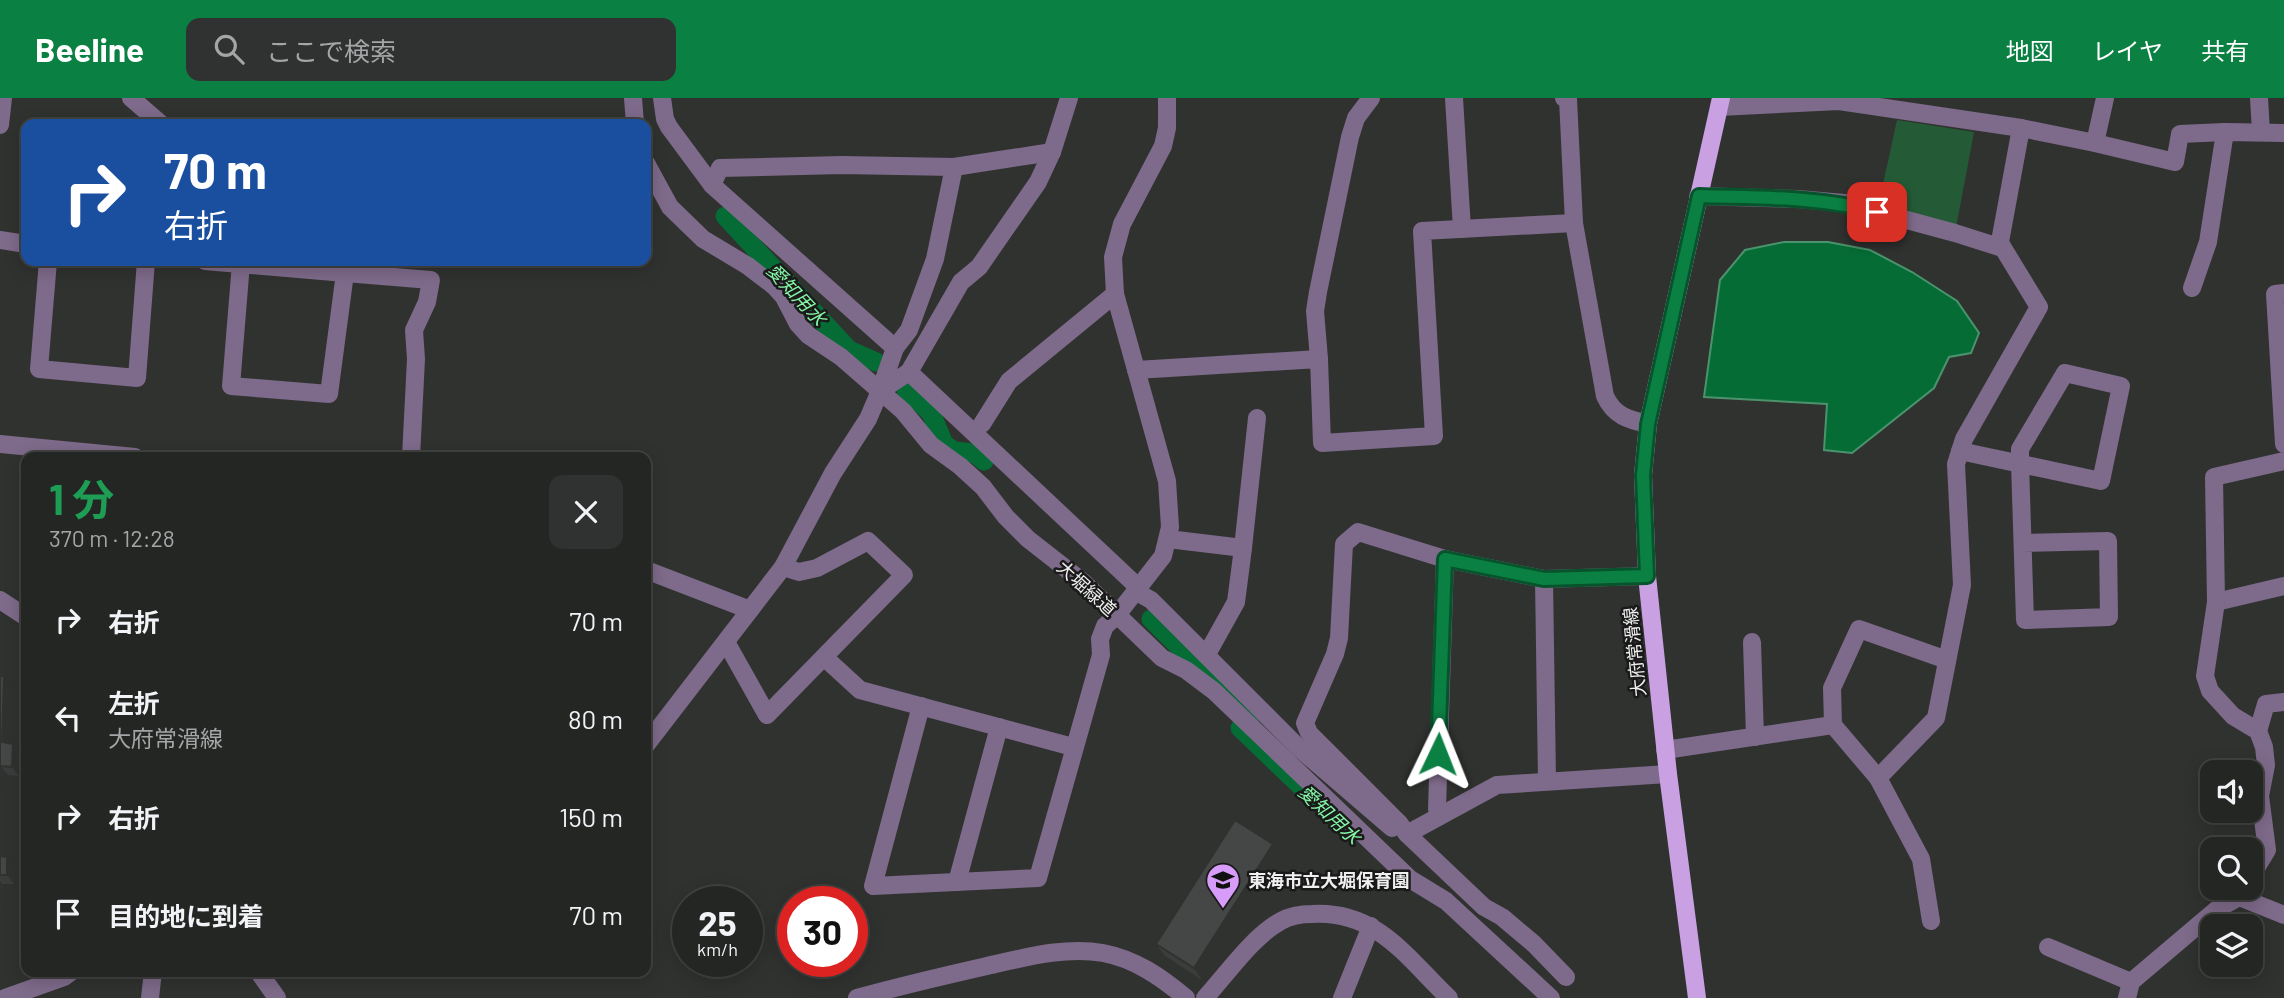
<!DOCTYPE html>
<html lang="ja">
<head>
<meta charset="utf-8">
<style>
	:root { --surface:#242624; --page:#303231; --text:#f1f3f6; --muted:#a3a5a6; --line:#414341; --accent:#0b8043 }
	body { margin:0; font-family:Barlow,"Noto Sans JP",sans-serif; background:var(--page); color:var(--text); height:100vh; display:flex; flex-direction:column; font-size:26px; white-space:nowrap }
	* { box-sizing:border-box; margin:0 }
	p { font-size:23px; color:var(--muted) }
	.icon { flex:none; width:38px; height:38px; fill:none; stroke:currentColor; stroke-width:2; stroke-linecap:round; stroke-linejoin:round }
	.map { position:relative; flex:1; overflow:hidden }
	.sheet { position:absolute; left:21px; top:354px; width:630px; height:525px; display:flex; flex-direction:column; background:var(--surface); border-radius:14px; box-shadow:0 4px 18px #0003,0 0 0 2px var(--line) }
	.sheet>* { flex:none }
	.top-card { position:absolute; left:21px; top:21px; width:630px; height:147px; border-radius:14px; box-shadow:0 4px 18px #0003,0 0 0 2px var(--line); background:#1a4fa0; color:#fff; overflow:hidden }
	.tools { position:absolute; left:2200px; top:662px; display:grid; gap:14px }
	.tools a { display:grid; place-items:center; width:63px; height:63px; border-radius:14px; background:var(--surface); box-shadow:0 4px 18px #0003,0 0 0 2px var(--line); font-size:35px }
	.speed { position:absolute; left:672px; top:788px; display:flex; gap:14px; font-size:35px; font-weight:700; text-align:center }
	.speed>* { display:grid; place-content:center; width:91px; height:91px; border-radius:50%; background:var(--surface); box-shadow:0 4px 18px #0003,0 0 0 2px var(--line); line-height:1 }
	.speed small { font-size:18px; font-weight:400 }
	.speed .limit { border:10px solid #d22; background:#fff; color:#111 }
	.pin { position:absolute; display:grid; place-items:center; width:60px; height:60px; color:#fff; margin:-30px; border-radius:14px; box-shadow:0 4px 10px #0006 }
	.me { position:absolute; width:77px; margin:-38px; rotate:2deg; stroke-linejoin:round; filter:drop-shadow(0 0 5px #0008) }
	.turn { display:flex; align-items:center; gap:24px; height:147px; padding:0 28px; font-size:32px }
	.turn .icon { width:91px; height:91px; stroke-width:2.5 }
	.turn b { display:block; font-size:49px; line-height:60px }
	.round { display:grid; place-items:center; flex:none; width:74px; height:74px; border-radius:14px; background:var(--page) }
	.summary { display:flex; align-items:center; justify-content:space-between; height:119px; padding:0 28px }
	h1 { font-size:42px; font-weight:700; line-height:52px; color:#1e9e55 }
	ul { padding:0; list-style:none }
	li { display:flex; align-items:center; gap:21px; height:98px; padding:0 28px }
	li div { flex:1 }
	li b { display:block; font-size:26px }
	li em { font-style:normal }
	header { display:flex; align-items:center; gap:42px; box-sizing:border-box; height:98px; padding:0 35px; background:var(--accent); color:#fff }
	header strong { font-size:33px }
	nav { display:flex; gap:38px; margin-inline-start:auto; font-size:24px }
	.search { width:490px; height:63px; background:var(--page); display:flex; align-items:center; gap:18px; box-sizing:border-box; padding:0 24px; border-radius:14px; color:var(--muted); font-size:26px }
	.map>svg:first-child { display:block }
	.green { fill:#245b36 }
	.water { fill:#056c35; stroke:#4b936c; stroke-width:2 }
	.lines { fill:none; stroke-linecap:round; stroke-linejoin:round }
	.canal { stroke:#056c35; stroke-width:19 }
	.minor { stroke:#7e6a8a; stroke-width:18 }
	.major { stroke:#c9a0e2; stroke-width:18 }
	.wall { fill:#3a3d3b }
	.shaded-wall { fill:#303230 }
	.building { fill:#444745; stroke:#303230; stroke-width:2 }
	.route-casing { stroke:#07532c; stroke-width:18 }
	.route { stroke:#0b8043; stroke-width:12 }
	.labels { text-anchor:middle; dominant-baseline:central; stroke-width:5; stroke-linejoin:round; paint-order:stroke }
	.street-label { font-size:18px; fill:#eeefee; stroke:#191a19 }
	.poi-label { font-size:18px; font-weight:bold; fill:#eeefee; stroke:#191a19; text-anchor:start }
	.water-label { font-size:19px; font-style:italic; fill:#85f5a6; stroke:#191a19 }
</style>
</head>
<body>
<header>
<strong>Beeline</strong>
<div class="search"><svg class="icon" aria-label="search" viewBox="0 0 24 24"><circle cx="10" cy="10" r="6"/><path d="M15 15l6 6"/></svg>ここで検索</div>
<nav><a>地図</a><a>レイヤ</a><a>共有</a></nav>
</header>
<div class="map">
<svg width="2284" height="900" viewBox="0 0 2284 900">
	<rect width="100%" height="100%" fill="#303230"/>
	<polygon class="green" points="1897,22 1974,34 1955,135 1877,114"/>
	<polygon class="water" points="1784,144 1828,144 1870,152 1912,174 1957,203 1979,235 1971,255 1949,259 1934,290 1852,355 1824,352 1827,306 1704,299 1720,182 1745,152"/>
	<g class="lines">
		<g class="canal">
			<polyline points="725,118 849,252 876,264"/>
			<polyline points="906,292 931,315 944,346 954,353 974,355 984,363"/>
			<polyline points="1151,521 1250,619 1240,630 1311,698"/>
		</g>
		<g class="minor">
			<polyline points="131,0 161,26"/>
			<polyline points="633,0 635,26"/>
			<polyline points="662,0 665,21 669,29 712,87 895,250"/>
			<polyline points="1454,0 1462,131"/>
			<polyline points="1564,0 1568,1 1574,125"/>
			<polyline points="2259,0 2261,34"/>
			<polyline points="1719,9 1839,3 2021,30"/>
			<polyline points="0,27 3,0"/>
			<polyline points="2095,45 2105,0"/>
			<polyline points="646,65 670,109 703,141 748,168 774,188 784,199 798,226 808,237 841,259 903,313 931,347 960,368 983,389 1006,419 1028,441 1083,484 1162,560 1186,572 1214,593 1410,781 1446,803 1551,900"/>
			<polyline points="954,69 935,161 909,232 895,250 880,293 909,274 961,184 979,169 1038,84 1052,54 1069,0"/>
			<polyline points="712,87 720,70 842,67 954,69 1052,54"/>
			<polyline points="1698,98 1798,101 1844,105 1955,135 1999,149 2021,30 2095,45 2175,64 2180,36 2225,34 2284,35"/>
			<polyline points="0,142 26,146"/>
			<polyline points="48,163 39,271 137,280 146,163"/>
			<polyline points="205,163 345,175 329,296 231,288 241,165"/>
			<polyline points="344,166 345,175 431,182 427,204 414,232 416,261 411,359"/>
			<polyline points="2192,190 2208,144 2225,34"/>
			<polyline points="2284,195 2275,196 2284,346"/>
			<polyline points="1319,261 1315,213 1318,194 1350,39 1356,20 1371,0"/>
			<path d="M1136,272L1319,261L1322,345L1434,338L1422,133L1574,125L1605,298C1614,318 1629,322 1648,326"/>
			<polyline points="909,274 1138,489"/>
			<polyline points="982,326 1009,283 1115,196"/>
			<polyline points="0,346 135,359"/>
			<polyline points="1960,353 2101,383 2121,288 2065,275 2020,351 2020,366 2025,522 2109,519 2108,443 2023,445"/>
			<polyline points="1168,441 1243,450 1257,320"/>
			<polyline points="646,472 750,512"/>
			<polyline points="1544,481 1547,682"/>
			<polyline points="1135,493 1151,502 1299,650 1392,730 1399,725 1407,736 1484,809 1502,819 1534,846 1566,879"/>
			<polyline points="0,502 26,519"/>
			<polyline points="2216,504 2284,488"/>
			<polyline points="726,544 767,617 904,477 868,443 817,470 799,474 783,469"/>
			<polyline points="1752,544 1755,639"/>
			<polyline points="1207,556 1236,504 1243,450"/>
			<polyline points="824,559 860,592 1073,649"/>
			<polyline points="921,608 873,788 1038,780 1101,557 1100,541 1105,528 1117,517 1163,458 1170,429 1167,383 1115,196 1113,159 1122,126 1163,48 1167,30 1167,0"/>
			<polyline points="2258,633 2266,606 2284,604"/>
			<polyline points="646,647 783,469 833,375 868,321 880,293"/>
			<polyline points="1665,652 1833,627"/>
			<polyline points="1878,680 1833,627 1832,590 1859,531 1947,562"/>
			<polyline points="1440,718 1437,711 1445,461"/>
			<polyline points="1399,725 1309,635 1305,625 1335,556 1339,540 1344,446 1358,434 1445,461 1544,481 1647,478"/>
			<polyline points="1407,736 1497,687 1668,676"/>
			<polyline points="2250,780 2267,752 2260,698 2266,667 2264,649 2258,633 2233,618 2210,593 2205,578 2216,504 2214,379 2284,363"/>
			<polyline points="957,784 999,629"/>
			<polyline points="2239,799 2284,817"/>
			<polyline points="1931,823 1921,761 1878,680 1936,620 1962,487 1956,366 1964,341 2039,209 2000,145"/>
			<polyline points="2048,849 2131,884"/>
			<polyline points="258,873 277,900"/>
			<polyline points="5,900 64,879 72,873"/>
			<polyline points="150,900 153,873"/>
			<path d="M857,900C900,888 943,878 987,868C1023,860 1065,848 1103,855C1135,861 1161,879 1186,900"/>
			<path d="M1205,900C1227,876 1253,838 1281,823C1290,818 1302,816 1312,816C1377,812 1407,860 1449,900"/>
			<polyline points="1342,900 1371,828"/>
			<polyline points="2127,900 2131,884 2216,812 2239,799 2245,789"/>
		</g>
		<polyline class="major" points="1697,900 1668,676 1647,478 1643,377 1648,326 1721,0"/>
	</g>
	<g class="wall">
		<polygon points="0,578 11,588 8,645 19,655 19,678 8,677 3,726 2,758 13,768 14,786 2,786 0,820"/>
		<polygon points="1273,746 1281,758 1202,882 1165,858 1156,846"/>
	</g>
	<g class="shaded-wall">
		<polygon points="4,578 11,588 8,653 2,644"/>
		<polygon points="13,646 19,655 19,678 12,669"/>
		<polygon points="1,668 8,677 3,726 2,766 0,763 0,681"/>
		<polygon points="1273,746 1281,758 1202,882 1194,870"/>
		<polygon points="7,759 13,768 14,786 7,777"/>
		<polygon points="0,783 2,786 0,820"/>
	</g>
	<g class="building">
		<polygon points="0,578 4,578 2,644 13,646 12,669 1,668 0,681"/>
		<polygon points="1235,722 1273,746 1194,870 1156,846"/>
		<polygon points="0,758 7,759 7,777 0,777"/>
	</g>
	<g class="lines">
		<g class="route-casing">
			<path id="route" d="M1438,656L1445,461L1544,481L1647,478L1643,377L1648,326L1699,98C1758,100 1818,98 1877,114"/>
		</g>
		<use href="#route" class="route"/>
	</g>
	<defs>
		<g id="school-pin" transform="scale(1.75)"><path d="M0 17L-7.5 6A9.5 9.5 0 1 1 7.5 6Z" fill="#d79bf9" stroke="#191a19"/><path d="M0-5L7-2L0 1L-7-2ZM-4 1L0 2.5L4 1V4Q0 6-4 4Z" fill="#111"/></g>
	</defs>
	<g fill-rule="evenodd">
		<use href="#school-pin" x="1223" y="782"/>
	</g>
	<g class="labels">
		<g class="street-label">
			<text transform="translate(1087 490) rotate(42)">大堀緑道</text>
			<text transform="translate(1634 554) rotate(-96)">大府常滑線</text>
		</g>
		<g class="poi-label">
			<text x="1248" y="782">東海市立大堀保育園</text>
		</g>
		<g class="water-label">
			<text transform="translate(797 196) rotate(47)">愛知用水</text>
			<text transform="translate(1330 716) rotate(43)">愛知用水</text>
		</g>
	</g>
</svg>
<div class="tools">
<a><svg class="icon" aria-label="sound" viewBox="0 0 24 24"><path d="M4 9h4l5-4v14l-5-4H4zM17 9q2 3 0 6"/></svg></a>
<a><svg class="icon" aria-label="search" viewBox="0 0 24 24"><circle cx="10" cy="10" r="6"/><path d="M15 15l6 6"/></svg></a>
<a><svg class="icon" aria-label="layers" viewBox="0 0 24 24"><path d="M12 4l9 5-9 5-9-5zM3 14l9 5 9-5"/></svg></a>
</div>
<div class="speed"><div>25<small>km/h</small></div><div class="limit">30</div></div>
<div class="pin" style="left:1877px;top:114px;background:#d93025"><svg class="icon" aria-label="arrive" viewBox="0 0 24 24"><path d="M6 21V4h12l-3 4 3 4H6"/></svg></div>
<svg class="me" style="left:1438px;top:656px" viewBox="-20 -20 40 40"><path d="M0-17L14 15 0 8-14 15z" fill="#0b8043" stroke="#fff" stroke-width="4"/></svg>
<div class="top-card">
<div class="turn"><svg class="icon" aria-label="right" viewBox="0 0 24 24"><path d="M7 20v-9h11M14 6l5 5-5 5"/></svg><div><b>70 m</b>右折</div></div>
</div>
<section class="sheet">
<div class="summary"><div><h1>1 分</h1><p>370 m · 12:28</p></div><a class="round"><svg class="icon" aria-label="close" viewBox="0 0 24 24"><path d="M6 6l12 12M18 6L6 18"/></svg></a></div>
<ul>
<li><svg class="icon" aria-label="right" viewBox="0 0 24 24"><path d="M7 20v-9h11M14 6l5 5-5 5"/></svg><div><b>右折</b></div><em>70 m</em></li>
<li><svg class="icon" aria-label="left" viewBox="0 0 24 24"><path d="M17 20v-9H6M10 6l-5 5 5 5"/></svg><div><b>左折</b><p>大府常滑線</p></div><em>80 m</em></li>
<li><svg class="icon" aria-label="right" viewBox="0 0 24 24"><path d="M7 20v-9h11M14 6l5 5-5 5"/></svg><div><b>右折</b></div><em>150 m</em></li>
<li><svg class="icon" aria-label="arrive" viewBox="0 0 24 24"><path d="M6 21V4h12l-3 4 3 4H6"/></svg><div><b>目的地に到着</b></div><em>70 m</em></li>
</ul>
</section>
</div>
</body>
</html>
